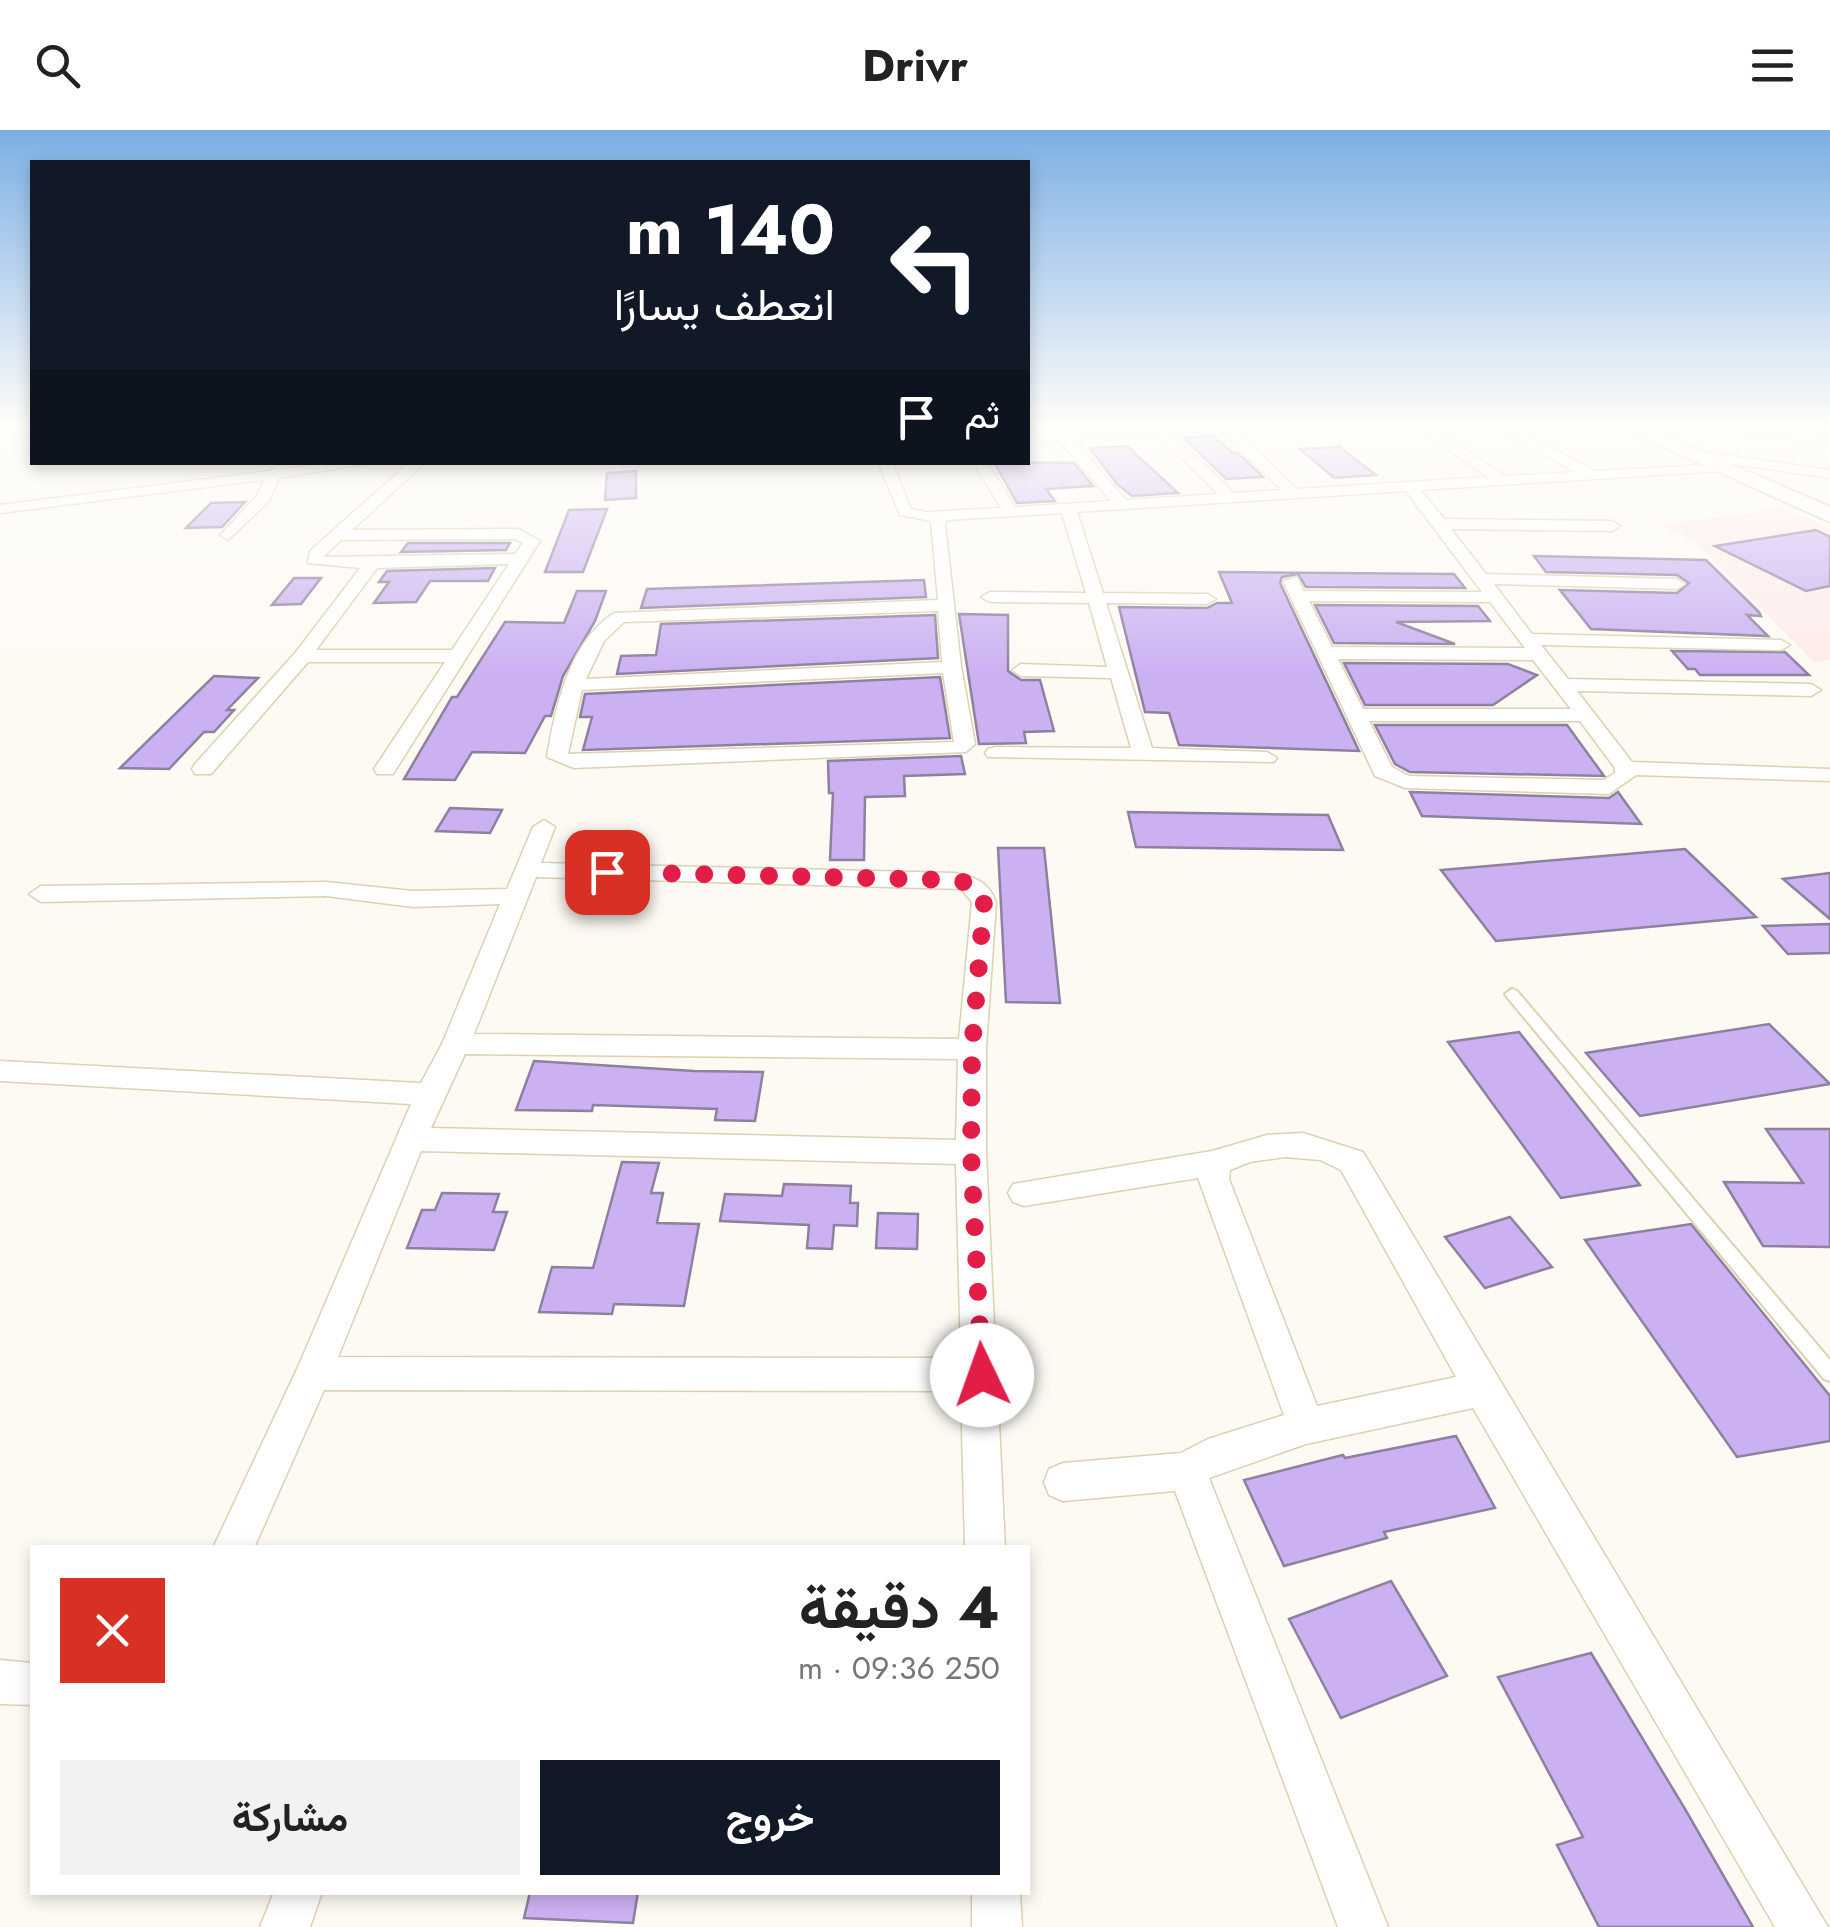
<!DOCTYPE html>
<html lang="ar">
<head>
<meta charset="utf-8">
<style>
	:root { --surface:#fff; --page:#f2f2f2; --text:#222; --muted:#767676; --accent:#111827 }
	body { margin:0; font-family:Jost,Vazirmatn,sans-serif; background:var(--page); color:var(--text); direction:rtl; height:100vh; display:flex; flex-direction:column; font-size:38px; white-space:nowrap }
	* { box-sizing:border-box; margin:0 }
	p { font-size:32px; color:var(--muted) }
	.icon { flex:none; width:55px; height:55px; fill:none; stroke:currentColor; stroke-width:2; stroke-linecap:round; stroke-linejoin:round }
	.map { position:relative; flex:1; overflow:hidden; direction:ltr }
	.drawer { position:absolute; left:30px; top:1415px; width:1000px; height:350px; display:flex; flex-direction:column; background:var(--surface); border-radius:0px; box-shadow:0 5px 15px #0003; direction:rtl }
	.drawer>* { flex:none }
	.guide { position:absolute; left:30px; top:30px; width:1000px; height:305px; border-radius:0px; box-shadow:0 5px 15px #0003; direction:rtl; background:#111827; color:#fff; overflow:hidden }
	.pin { position:absolute; display:grid; place-items:center; width:85px; height:85px; color:#fff; margin:-42px; border-radius:20px; box-shadow:0 5px 15px #0006 }
	.me { position:absolute; width:110px; margin:-55px; rotate:357deg; stroke-linejoin:round; filter:drop-shadow(0 0 8px #0008) }
	.turn { display:flex; align-items:center; gap:35px; height:210px; padding:0 30px; font-size:45px }
	.turn .icon { width:130px; height:130px; stroke-width:2.5 }
	.turn b { display:block; font-size:70px; line-height:85px }
	.then { display:flex; align-items:center; height:95px; padding:0 30px; background:#0003; gap:20px; font-size:38px }
	.round { display:grid; place-items:center; flex:none; width:105px; height:105px; border-radius:0px; background:var(--page) }
	.overview { display:flex; align-items:center; justify-content:space-between; height:170px; padding:0 30px }
	h1 { font-size:60px; font-weight:700; line-height:75px }
	.cta { display:flex; gap:20px; margin-top:auto; padding:20px 30px }
	.cta a { flex:1; height:115px; border-radius:0px; background:var(--accent); color:#fff; font-size:40px; font-weight:700; line-height:115px; text-align:center }
	.cta a+a { background:var(--page); color:var(--text) }
	header { display:flex; justify-content:space-between; align-items:center; height:130px; padding:0 30px; background:var(--surface); font-size:45px; font-weight:700 }
	.map>svg:first-child { display:block }
	.medical { fill:#fdecea }
	.building { fill:#cbb1f2; stroke:#8d819f; stroke-width:2.5 }
	.lines { fill:none; stroke-linecap:round; stroke-linejoin:round }
	.service-casing { stroke:#ded1b1; stroke-width:4 }
	.minor-casing { stroke:#ded1b1; stroke-width:3 }
	.secondary-casing { stroke:#ded1b1; stroke-width:4 }
	.service { fill:#fff; fill-rule:evenodd }
	.minor { fill:#fff; fill-rule:evenodd }
	.secondary { fill:#fff; fill-rule:evenodd }
	.route { stroke:#e11d48; stroke-width:18; stroke-dasharray:0 32.4 }
</style>
</head>
<body>
<header><svg class="icon" aria-label="menu" viewBox="0 0 24 24"><path d="M4 6h16M4 12h16M4 18h16"/></svg>Drivr<svg class="icon" aria-label="search" viewBox="0 0 24 24"><circle cx="10" cy="10" r="6"/><path d="M15 15l6 6"/></svg></header>
<div class="map">
<svg width="1830" height="1797" viewBox="0 0 1830 1797">
	<rect width="100%" height="100%" fill="#fdfaf4"/>
	<polygon class="medical" points="1783,378 1830,398 1830,530 1814,533 1695,411 1660,395"/>
	<g class="building">
		<polygon points="1213,306 1233,323 1238,323 1263,347 1226,349 1184,308"/>
		<polygon points="1127,316 1178,363 1132,366 1117,354 1090,318"/>
		<polygon points="1340,317 1350,325 1376,345 1334,348 1300,319"/>
		<polygon points="994,332 1074,333 1093,356 1046,359 1055,371 1017,373"/>
		<polygon points="636,341 636,368 605,370 607,343"/>
		<polygon points="245,372 222,397 186,398 211,373"/>
		<polygon points="607,379 583,442 545,442 569,380"/>
		<polygon points="1816,400 1830,407 1830,456 1806,461 1715,416"/>
		<polygon points="408,413 510,413 506,420 401,422"/>
		<polygon points="1534,426 1706,430 1759,482 1761,486 1747,485 1768,506 1591,499 1560,460 1677,463 1689,453 1677,445 1546,442"/>
		<polygon points="495,438 488,451 430,451 416,472 374,473 389,452 379,452 387,441"/>
		<polygon points="1219,442 1454,444 1465,458 1306,457 1298,444 1282,447 1280,453 1359,621 1179,615 1169,583 1145,582 1119,477 1207,478 1217,473 1232,473"/>
		<polygon points="294,448 321,448 301,474 272,475"/>
		<polygon points="924,450 926,467 641,478 647,459"/>
		<polygon points="577,461 606,461 595,491 563,546 551,586 545,586 525,623 472,622 455,650 404,649 452,567 457,567 505,492 564,493"/>
		<polygon points="1315,475 1478,476 1490,491 1396,492 1455,514 1334,513"/>
		<polygon points="959,484 1008,485 1008,541 1021,550 1040,550 1054,601 1024,602 1026,613 979,614"/>
		<polygon points="935,485 938,528 617,544 621,526 656,525 661,494"/>
		<polygon points="1672,521 1785,522 1809,545 1700,545 1695,539 1688,539"/>
		<polygon points="1344,533 1508,534 1537,545 1493,575 1365,575"/>
		<polygon points="214,546 258,548 227,580 234,580 214,602 204,602 169,639 120,638"/>
		<polygon points="940,547 950,608 583,620 592,587 580,587 585,564"/>
		<polygon points="1375,595 1567,595 1604,646 1410,642 1395,634"/>
		<polygon points="961,626 965,644 904,646 905,666 865,667 864,730 830,730 833,663 829,663 828,631"/>
		<polygon points="1410,662 1609,668 1618,662 1641,694 1422,686"/>
		<polygon points="450,678 502,680 490,703 436,701"/>
		<polygon points="1128,682 1328,685 1343,720 1136,717"/>
		<polygon points="998,718 1044,718 1060,873 1006,872"/>
		<polygon points="1685,719 1756,787 1496,811 1441,740"/>
		<polygon points="1830,743 1830,789 1783,749"/>
		<polygon points="1830,794 1830,823 1788,824 1763,796"/>
		<polygon points="1769,894 1830,954 1640,986 1586,923"/>
		<polygon points="1519,902 1542,931 1640,1055 1561,1068 1448,912"/>
		<polygon points="534,931 694,941 763,942 755,991 715,990 717,979 593,975 592,981 516,980"/>
		<polygon points="1766,999 1830,999 1830,1117 1763,1116 1724,1052 1803,1053"/>
		<polygon points="622,1032 659,1033 651,1063 663,1063 657,1093 699,1094 684,1176 614,1174 612,1184 539,1182 552,1137 593,1138"/>
		<polygon points="784,1054 851,1056 850,1073 858,1073 857,1096 834,1095 832,1119 807,1118 809,1095 720,1091 725,1064 782,1066"/>
		<polygon points="442,1063 499,1064 493,1082 507,1082 494,1120 407,1118 422,1080 435,1080"/>
		<polygon points="878,1083 918,1084 917,1119 876,1118"/>
		<polygon points="1510,1087 1552,1137 1485,1158 1445,1107"/>
		<polygon points="1691,1094 1830,1266 1830,1311 1737,1327 1585,1110"/>
		<polygon points="1456,1306 1495,1378 1384,1402 1387,1408 1284,1436 1244,1350 1343,1325 1345,1328"/>
		<polygon points="1391,1451 1447,1546 1341,1588 1289,1489"/>
		<polygon points="1591,1523 1685,1679 1753,1797 1599,1797 1557,1715 1583,1707 1498,1547"/>
		<polygon points="530,1762 638,1762 633,1793 524,1788"/>
	</g>
	<g class="lines">
		<g class="service-casing">
			<polygon id="service" points="1512,859 1517,861 1830,1230 1830,1251 1824,1249 1507,867 1505,864"/>
		</g>
		<g class="minor-casing">
			<g id="minor">
				<path d="M1192,293H1254L1233,298L1297,359L1488,347L1410,293H1425L1505,346L1576,342L1488,293H1504L1595,341L1726,334L1728,337L1721,341L1421,360L1444,389L1612,391L1620,396L1612,401L1451,399L1486,444L1677,449L1685,454L1677,459L1494,454L1532,504L1781,510L1790,515L1781,520L1541,515L1568,549L1811,554L1821,560L1811,566L1577,561L1632,632L1830,639V651L1636,645L1609,664L1405,658L1375,646L1283,451L1297,447L1304,461L1482,462L1406,361L1077,382L1103,463L1207,464L1216,469L1207,474L1106,473L1152,618L1267,622L1277,628L1274,632L988,627L985,623L988,619L995,617L1131,618L1111,548L1021,546L1012,540L1021,534L1107,537L1089,473L990,472L981,467L990,462L1086,463L1062,383L947,390L945,394L961,536L975,614L966,622L574,638L547,627C555,578 569,512 614,483L938,470L931,391L900,385L878,332H892L911,379L926,382L1001,378L973,332H987L1015,377L1111,371L1059,310L1028,312V304ZM1219,299L1282,360L1234,363L1170,302ZM1156,303L1218,364L1126,370L1073,309ZM1309,471L1490,472L1525,518L1332,517ZM938,481L942,532L586,549L604,511L624,492ZM1338,529L1533,530L1571,579H1363ZM943,543L954,612L568,624L582,560ZM1369,591H1580L1615,638V643L1604,650L1409,646L1392,637Z"/>
				<polygon points="1694,293 1727,293 1830,307 1830,315"/>
				<polygon points="1704,322 1830,340 1830,348 1699,329 1697,326"/>
				<polygon points="334,332 378,332 279,348 269,371 228,410 220,405 257,366 264,350 0,383 0,375 270,341 282,333 288,338"/>
				<path d="M410,332H426L352,400L518,399L540,411L393,644H377L374,639L445,532H308L211,644H195L192,639L195,634L296,522L360,438L308,433L310,421ZM515,409L523,413L515,424L323,427L341,410ZM509,434L452,520H316L377,438Z"/>
				<path d="M544,690L555,697L541,733L954,743C975,747 988,751 996,772L986,919V1022L996,1237L1000,1245L997,1251L1005,1418H965L961,1261L324,1260L254,1418H213L298,1237L411,974L0,951V931L421,953L442,914L500,774L413,777L326,766L41,772L29,764L41,756L326,752L413,761L507,759L533,697ZM536,747L961,759L972,772L959,909L474,904ZM465,924L958,929L956,1010L431,998ZM421,1021L956,1034L961,1228L338,1227Z"/>
				<path d="M1303,1003L1363,1022L1828,1797H1775L1473,1278L1306,1314L1209,1348L1388,1797H1338L1175,1361L1063,1371L1049,1365L1044,1352L1049,1339L1063,1333L1181,1323L1208,1309L1284,1285L1198,1048L1024,1076L1013,1072L1008,1063L1013,1054L1212,1021L1267,1005ZM1285,1027L1320,1030L1341,1040L1456,1247L1317,1276L1229,1049L1230,1040L1250,1032Z"/>
				<polygon points="0,1530 32,1533 32,1575 0,1574"/>
				<polygon points="274,1762 322,1762 310,1797 260,1797"/>
				<polygon points="972,1762 1020,1762 1022,1797 972,1797"/>
			</g>
		</g>
		<g class="secondary-casing">
			<polygon id="secondary" points="1611,293 1636,293 1830,377 1830,392"/>
		</g>
		<use href="#service" class="service"/>
		<use href="#minor" class="minor"/>
		<use href="#secondary" class="secondary"/>
	</g>
	<linearGradient id="sky" x2="0" y2="1"><stop stop-color="#7cafe4"/><stop offset="0.54" stop-color="#fefdfa"/><stop offset="1" stop-color="#fefdfa" stop-opacity="0"/></linearGradient>
	<rect width="1830" height="544" fill="url(#sky)"/>
	<g class="lines">
		<path class="route" d="M607,742L954,750C970,753 979,755 984,772L972,919L971,1022L982,1245"/>
	</g>
</svg>
<div class="pin" style="left:607px;top:742px;background:#d93025"><svg class="icon" aria-label="arrive" viewBox="0 0 24 24"><path d="M6 21V4h12l-3 4 3 4H6"/></svg></div>
<svg class="me" style="left:982px;top:1245px" viewBox="-20 -20 40 40"><circle r="19" fill="#fff"/><path d="M0-13L10 11 0 6-10 11z" fill="#e11d48"/></svg>
<div class="guide">
<div class="turn"><svg class="icon" aria-label="left" viewBox="0 0 24 24"><path d="M17 20v-9H6M10 6l-5 5 5 5"/></svg><div><b>140 m</b>انعطف يسارًا</div></div>
<div class="then">ثم<svg class="icon" aria-label="arrive" viewBox="0 0 24 24"><path d="M6 21V4h12l-3 4 3 4H6"/></svg></div>
</div>
<section class="drawer">
<div class="overview"><div><h1>4 دقيقة</h1><p>250 m · 09:36</p></div><a class="round" style="background:#d93025;color:#fff"><svg class="icon" aria-label="close" viewBox="0 0 24 24"><path d="M6 6l12 12M18 6L6 18"/></svg></a></div>
<div class="cta"><a>خروج</a><a>مشاركة</a></div>
</section>
</div>
</body>
</html>
